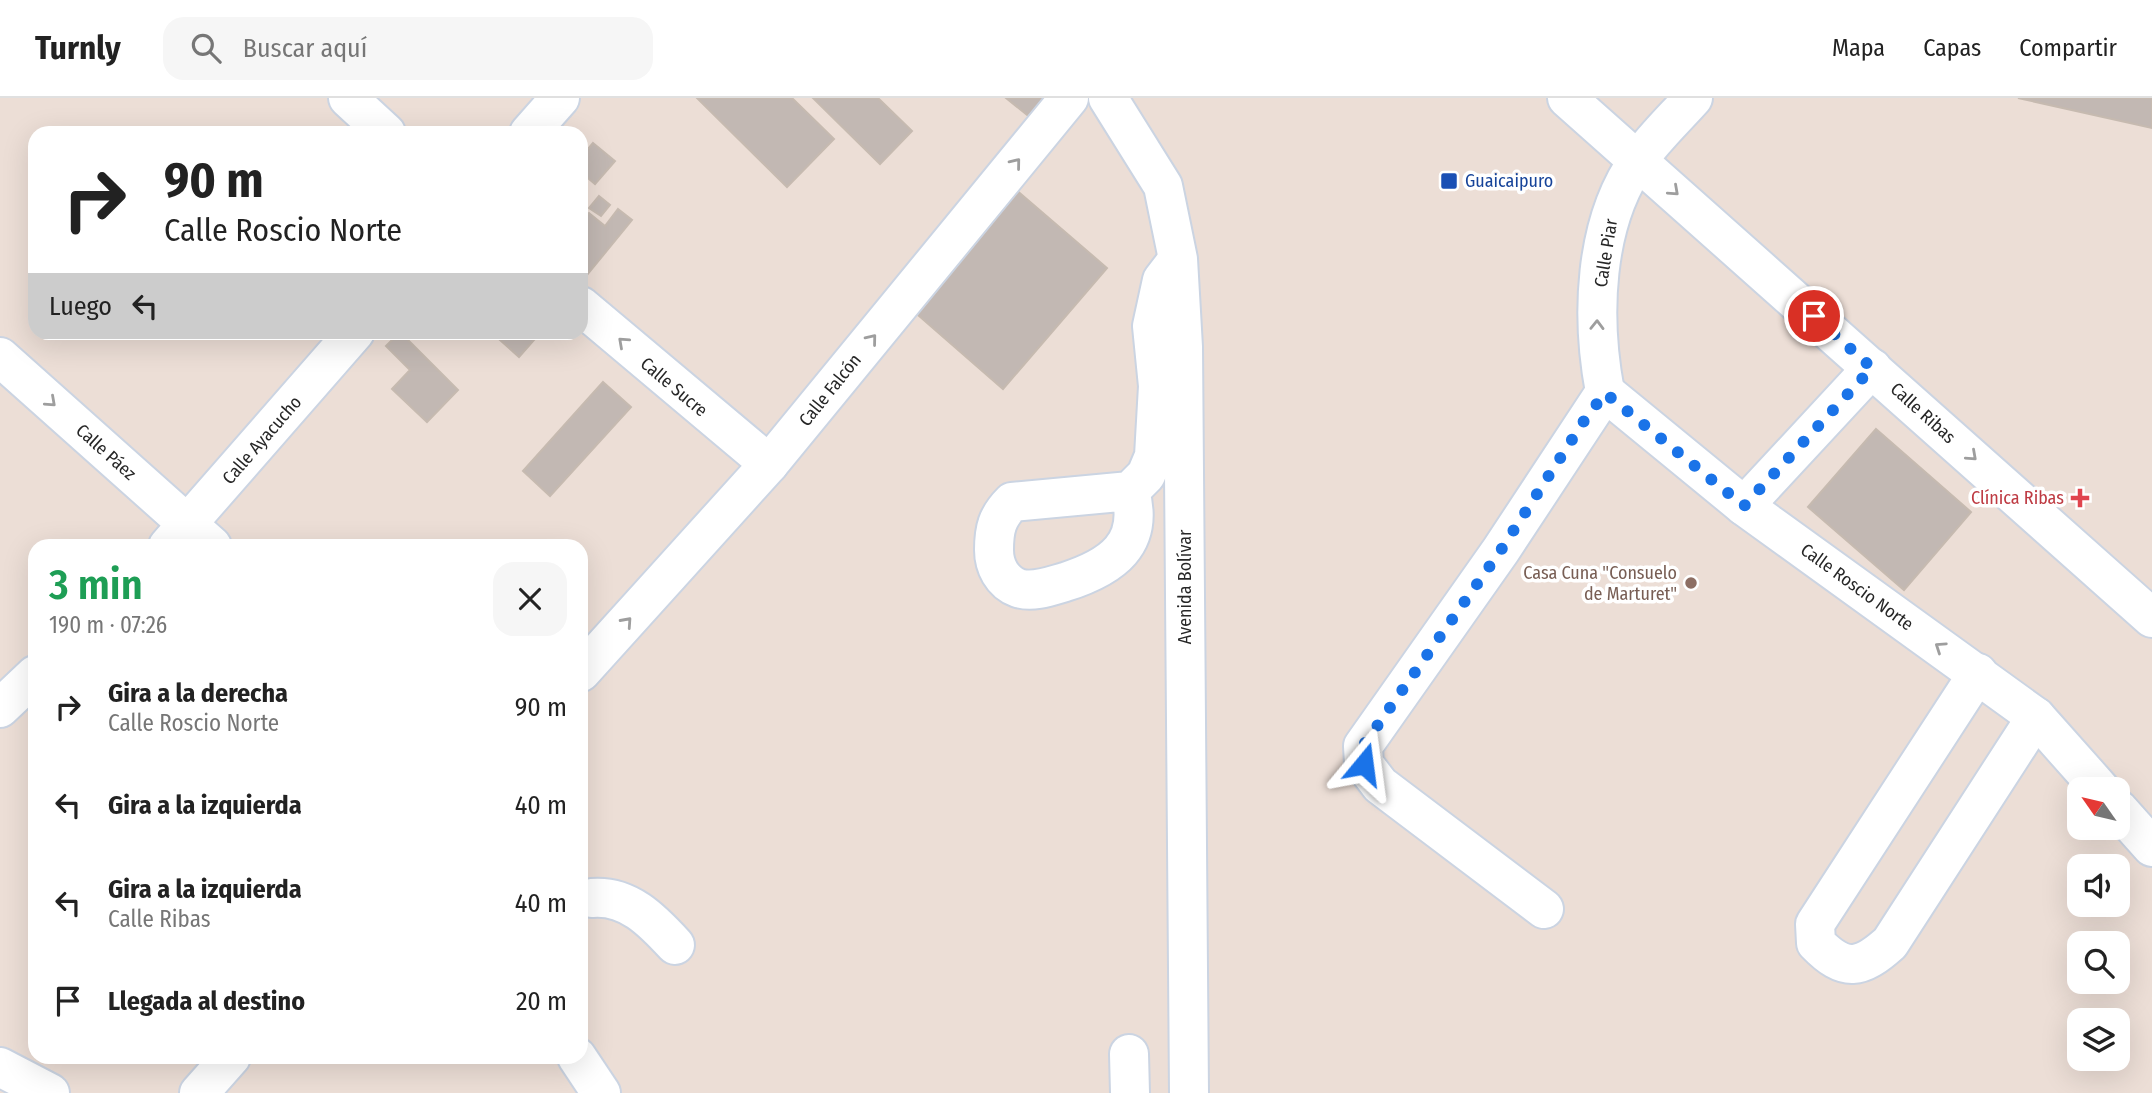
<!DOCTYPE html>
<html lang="es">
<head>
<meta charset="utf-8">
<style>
	:root { --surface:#fff; --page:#f6f6f6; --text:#222; --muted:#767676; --line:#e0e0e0 }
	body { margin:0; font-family:"Fira Sans Condensed",sans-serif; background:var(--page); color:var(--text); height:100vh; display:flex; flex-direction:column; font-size:26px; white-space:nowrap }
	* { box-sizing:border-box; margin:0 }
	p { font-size:23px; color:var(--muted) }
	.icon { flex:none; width:38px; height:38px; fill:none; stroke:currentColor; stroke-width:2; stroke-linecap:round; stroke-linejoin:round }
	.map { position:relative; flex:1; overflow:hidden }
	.side { position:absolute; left:28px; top:441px; width:560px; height:525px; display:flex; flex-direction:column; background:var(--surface); border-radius:21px; box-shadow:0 7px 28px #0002 }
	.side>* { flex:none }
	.top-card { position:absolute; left:28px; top:28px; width:560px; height:214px; border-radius:21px; box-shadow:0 7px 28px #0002; background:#fff; color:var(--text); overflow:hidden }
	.needle { width:46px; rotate:304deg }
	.controls { position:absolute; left:2067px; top:679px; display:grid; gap:14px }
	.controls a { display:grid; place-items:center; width:63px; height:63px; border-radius:14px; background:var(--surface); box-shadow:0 7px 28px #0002; font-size:35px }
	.pin { position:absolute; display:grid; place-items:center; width:60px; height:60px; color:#fff; margin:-30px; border:4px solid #fff; border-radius:50%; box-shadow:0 2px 7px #0007 }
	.me { position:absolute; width:77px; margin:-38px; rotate:16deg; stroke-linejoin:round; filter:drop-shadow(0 0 5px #0008) }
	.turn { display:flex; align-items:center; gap:24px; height:147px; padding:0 21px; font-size:32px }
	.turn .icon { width:91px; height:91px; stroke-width:2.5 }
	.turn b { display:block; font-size:49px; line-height:60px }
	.then { display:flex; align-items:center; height:66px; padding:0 21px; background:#0003; gap:14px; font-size:26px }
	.round { display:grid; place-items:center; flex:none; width:74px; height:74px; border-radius:21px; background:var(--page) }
	.overview { display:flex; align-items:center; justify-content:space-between; height:119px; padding:0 21px }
	h1 { font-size:42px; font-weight:600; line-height:52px; color:#1e9e55 }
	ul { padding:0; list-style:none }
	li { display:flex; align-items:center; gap:21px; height:98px; padding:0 21px }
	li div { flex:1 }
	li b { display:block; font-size:26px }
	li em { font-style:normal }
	header { display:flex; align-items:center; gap:42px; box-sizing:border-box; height:98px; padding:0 35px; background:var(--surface); border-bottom:2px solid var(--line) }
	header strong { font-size:33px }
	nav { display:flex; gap:38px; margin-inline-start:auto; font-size:24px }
	.search { width:490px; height:63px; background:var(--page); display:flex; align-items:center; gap:18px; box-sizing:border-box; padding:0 24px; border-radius:21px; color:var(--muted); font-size:26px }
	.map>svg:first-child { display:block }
	.building { fill:#c2b8b3; stroke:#c6bab0; stroke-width:2 }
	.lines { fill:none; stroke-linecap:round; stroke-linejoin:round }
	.minor-casing { stroke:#cbd4e2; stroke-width:42 }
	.minor { stroke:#fff; stroke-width:38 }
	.oneway { stroke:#9e9e9e }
	.route { stroke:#1a73e8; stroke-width:12; stroke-dasharray:0 21.6 }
	.transit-dot { fill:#1a4fb4; stroke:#fff; stroke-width:2.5 }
	.health-dot { fill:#e0444e; stroke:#fff; stroke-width:2.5 }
	.education-dot { fill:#8d6e63; stroke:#fff; stroke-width:2.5 }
	.labels { text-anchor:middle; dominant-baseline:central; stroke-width:7; stroke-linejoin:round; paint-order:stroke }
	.transit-label { font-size:18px; fill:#164399; stroke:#fff; text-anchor:start }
	.street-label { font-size:18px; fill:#272727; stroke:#fff }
	.health-label { font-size:18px; fill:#be3a42; stroke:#fff; text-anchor:end }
	.education-label { font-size:18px; fill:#785e54; stroke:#fff; text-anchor:end }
</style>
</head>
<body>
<header>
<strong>Turnly</strong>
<div class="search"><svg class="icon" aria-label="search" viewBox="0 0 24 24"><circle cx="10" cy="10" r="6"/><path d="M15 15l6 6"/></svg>Buscar aquí</div>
<nav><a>Mapa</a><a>Capas</a><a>Compartir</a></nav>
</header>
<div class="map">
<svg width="2152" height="995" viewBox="0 0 2152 995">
	<rect width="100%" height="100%" fill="#ecded6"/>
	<g class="building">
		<polygon points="697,0 792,0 834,41 787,89"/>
		<polygon points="813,0 878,0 912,33 880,66"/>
		<polygon points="1006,0 1047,0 1031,20"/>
		<polygon points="2018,0 2152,0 2152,30"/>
		<polygon points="593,45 615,63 595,86 581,74 581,59"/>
		<polygon points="1015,91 1107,170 1003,291 911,211"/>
		<polygon points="599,98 610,107 601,118 589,110"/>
		<polygon points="618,111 632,122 582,183 581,123 589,115 605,128"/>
		<polygon points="400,234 458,292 427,324 392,291 410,272 386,248"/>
		<polygon points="491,234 541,234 519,259"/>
		<polygon points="603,284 631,309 550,398 523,373"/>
		<polygon points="1876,331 1971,414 1904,492 1808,409"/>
	</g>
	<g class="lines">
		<g class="minor-casing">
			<g id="minor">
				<polyline points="348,0 386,35"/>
				<polyline points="1108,0 1163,88 1178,161 1183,249 1189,995"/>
				<polyline points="1567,0 2152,520"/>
				<polyline points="529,35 560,0"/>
				<polyline points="581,208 769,366"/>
				<polyline points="0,259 212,448"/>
				<polyline points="1605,294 1744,408 2036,619 2100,691"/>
				<path d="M1605,294C1591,220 1593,125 1639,61C1655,39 1675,20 1693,0"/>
				<path d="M1130,393C1145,446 1112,469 1065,484C1051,488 1033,495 1018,490C1002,484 994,468 994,452C994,431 997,419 1012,404L1130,393L1146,377L1154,358L1158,288L1152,228L1162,182L1172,169"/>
				<polyline points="1744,408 1872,270"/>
				<polyline points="168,448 355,234"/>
				<polyline points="581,574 769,366 1069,0"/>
				<path d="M1978,575L1815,826L1816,845C1845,875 1861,871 1890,845L2036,619"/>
				<polyline points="0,610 35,577"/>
				<polyline points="2118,711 2152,749"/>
				<path d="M592,800C628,797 652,822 675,847"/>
				<polyline points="1544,811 1380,687 1364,666 1363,648 1501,452 1605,294"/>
				<polyline points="1129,956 1130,995"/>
				<polyline points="577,959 601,995"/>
				<polyline points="0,969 50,995"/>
				<polyline points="199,995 231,959"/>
			</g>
		</g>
		<use href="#minor" class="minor"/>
	</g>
	<defs><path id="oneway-chevron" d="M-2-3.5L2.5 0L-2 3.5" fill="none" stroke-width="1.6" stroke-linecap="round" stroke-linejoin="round" transform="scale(1.75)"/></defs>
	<g class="oneway">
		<use href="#oneway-chevron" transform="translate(1016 65) rotate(-51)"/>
		<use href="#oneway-chevron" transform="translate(1674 93) rotate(42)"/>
		<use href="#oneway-chevron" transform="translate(1597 227) rotate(-89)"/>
		<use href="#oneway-chevron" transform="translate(872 241) rotate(-51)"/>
		<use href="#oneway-chevron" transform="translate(623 244) rotate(-138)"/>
		<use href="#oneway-chevron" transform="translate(51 304) rotate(42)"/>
		<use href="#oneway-chevron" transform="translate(1972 358) rotate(42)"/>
		<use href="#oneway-chevron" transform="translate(627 524) rotate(-48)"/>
		<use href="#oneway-chevron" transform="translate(1940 549) rotate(-146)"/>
	</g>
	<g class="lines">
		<polyline class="route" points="1364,666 1363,648 1501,452 1584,323 1605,295 1744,408 1872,270 1814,218"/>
	</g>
	<rect class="transit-dot" x="1440" y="74" width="18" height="18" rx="3.5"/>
	<path class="health-dot" d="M2076.5 389.5h7v7h7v7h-7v7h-7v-7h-7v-7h7z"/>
	<circle class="education-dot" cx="1691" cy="485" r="7"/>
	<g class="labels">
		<g class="transit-label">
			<text x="1465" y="83">Guaicaipuro</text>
		</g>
		<g class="street-label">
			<text transform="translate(1606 155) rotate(-81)">Calle Piar</text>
			<text transform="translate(674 289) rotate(40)">Calle Sucre</text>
			<text transform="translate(830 292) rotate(-51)">Calle Falcón</text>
			<text transform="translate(1923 315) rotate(42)">Calle Ribas</text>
			<text transform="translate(262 342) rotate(-49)">Calle Ayacucho</text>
			<text transform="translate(106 354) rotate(42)">Calle Páez</text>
			<text transform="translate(1185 489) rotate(-90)">Avenida Bolívar</text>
			<text transform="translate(1857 489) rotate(36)">Calle Roscio Norte</text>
		</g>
		<g class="health-label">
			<text x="2064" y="400">Clínica Ribas</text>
		</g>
		<g class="education-label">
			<text x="1677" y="475">Casa Cuna "Consuelo<tspan x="1677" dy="21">de Marturet"</tspan></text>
		</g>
	</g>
</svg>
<div class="controls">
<a><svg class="needle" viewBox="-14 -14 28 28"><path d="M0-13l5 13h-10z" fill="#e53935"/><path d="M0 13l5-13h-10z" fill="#767676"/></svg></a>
<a><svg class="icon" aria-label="sound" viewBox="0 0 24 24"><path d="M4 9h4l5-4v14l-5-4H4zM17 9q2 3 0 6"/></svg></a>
<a><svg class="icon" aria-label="search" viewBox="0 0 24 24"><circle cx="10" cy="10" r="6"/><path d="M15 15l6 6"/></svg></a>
<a><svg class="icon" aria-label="layers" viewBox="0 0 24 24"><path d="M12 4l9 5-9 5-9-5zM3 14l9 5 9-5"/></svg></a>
</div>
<div class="pin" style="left:1814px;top:218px;background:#d93025"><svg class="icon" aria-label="arrive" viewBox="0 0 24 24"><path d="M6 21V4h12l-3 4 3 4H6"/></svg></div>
<svg class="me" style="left:1364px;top:666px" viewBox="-20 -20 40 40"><path d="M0-17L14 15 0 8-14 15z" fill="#1a73e8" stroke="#fff" stroke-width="4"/></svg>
<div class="top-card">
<div class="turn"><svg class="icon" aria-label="right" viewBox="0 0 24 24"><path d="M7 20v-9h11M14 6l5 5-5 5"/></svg><div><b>90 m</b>Calle Roscio Norte</div></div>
<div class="then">Luego<svg class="icon" aria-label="left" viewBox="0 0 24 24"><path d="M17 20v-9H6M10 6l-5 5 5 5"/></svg></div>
</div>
<section class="side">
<div class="overview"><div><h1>3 min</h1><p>190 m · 07:26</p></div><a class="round"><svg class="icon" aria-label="close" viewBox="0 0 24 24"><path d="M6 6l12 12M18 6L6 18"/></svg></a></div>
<ul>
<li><svg class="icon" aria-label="right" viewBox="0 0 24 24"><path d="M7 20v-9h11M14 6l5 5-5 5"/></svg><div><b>Gira a la derecha</b><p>Calle Roscio Norte</p></div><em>90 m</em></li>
<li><svg class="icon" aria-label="left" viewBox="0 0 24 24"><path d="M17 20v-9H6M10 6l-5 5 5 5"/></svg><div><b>Gira a la izquierda</b></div><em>40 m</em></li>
<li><svg class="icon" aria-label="left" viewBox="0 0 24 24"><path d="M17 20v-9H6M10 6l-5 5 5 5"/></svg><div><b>Gira a la izquierda</b><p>Calle Ribas</p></div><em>40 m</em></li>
<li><svg class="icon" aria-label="arrive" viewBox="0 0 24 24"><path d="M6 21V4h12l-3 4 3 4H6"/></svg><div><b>Llegada al destino</b></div><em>20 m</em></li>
</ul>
</section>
</div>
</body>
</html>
